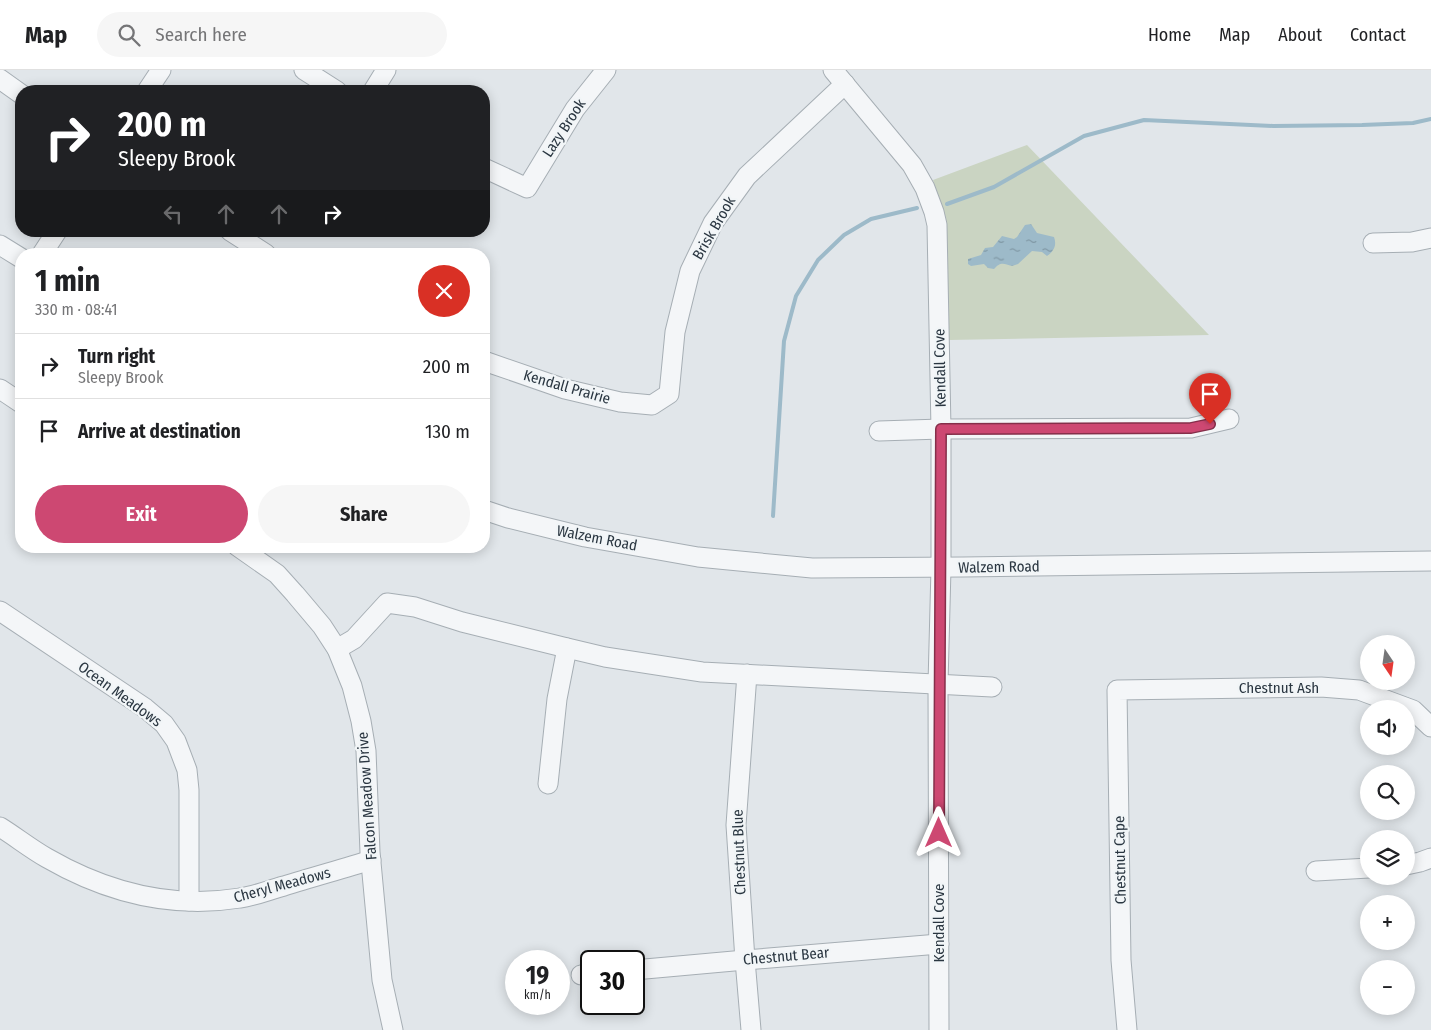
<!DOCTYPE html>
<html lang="en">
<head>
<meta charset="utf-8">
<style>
	:root { --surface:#fff; --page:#f6f6f6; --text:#202124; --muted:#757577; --line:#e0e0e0; --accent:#cd4872 }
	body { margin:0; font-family:"Fira Sans Condensed",sans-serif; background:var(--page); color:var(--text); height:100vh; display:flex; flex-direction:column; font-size:19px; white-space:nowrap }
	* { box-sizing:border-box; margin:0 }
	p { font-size:16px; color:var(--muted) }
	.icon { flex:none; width:28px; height:28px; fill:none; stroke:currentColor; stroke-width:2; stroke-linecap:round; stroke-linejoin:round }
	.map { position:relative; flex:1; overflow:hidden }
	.details { position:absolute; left:15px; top:178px; width:475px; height:305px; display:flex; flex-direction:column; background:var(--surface); border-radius:20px; box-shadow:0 2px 12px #0003 }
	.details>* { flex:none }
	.top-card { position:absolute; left:15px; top:15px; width:475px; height:152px; border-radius:20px; box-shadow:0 2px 12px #0003; background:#202124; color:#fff; overflow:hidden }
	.needle { width:32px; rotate:167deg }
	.fabs { position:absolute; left:1360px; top:565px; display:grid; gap:10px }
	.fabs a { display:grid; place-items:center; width:55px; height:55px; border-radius:50%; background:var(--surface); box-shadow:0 2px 12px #0003; font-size:25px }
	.speed { position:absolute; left:505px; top:880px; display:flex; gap:10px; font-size:25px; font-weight:700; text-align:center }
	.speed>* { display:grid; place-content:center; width:65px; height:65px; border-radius:50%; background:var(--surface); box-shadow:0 2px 12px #0003; line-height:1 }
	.speed small { font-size:12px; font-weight:400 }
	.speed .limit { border:2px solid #111; border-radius:8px; background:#fff; color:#111 }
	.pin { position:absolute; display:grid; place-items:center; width:42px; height:42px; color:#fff; margin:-51px -21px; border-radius:50% 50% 50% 0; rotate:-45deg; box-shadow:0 0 5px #0007 }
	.pin .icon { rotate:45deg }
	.me { position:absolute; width:55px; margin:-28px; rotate:0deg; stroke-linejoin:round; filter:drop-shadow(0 0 4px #0008) }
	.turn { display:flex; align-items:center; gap:18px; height:105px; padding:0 20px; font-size:22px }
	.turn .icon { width:65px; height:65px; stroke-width:2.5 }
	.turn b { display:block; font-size:35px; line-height:42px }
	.lanes { display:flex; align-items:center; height:48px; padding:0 20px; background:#0003; justify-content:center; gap:25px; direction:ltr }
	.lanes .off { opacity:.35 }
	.round { display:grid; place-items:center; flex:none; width:52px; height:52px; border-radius:26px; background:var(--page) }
	.head { display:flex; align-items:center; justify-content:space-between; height:85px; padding:0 20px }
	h1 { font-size:30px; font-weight:700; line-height:38px }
	.primary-button { display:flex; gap:10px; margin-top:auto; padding:10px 20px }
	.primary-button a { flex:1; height:58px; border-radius:30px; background:var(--accent); color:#fff; font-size:20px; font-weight:700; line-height:58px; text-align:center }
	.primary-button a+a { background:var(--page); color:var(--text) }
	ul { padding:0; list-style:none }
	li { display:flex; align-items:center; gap:15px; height:65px; padding:0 20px; border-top:1px solid var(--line) }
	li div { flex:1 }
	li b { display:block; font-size:19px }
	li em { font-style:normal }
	header { display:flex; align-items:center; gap:30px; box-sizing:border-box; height:70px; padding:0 25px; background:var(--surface); border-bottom:1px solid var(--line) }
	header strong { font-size:24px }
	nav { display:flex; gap:28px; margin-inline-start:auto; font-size:18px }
	.search { width:350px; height:45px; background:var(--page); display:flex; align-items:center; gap:12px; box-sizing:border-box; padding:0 18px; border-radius:28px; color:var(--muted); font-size:19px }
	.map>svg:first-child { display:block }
	.green { fill:#cad4c2 }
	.water { fill:url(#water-ripples) }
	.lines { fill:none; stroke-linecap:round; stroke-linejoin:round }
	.stream { stroke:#9dbac9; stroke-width:4 }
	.minor-casing { stroke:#a6aeb4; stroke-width:21 }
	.minor { stroke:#f4f6f8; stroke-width:19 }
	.route-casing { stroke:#852f4a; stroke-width:12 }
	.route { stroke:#cd4872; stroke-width:9 }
	.labels { text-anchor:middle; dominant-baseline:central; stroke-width:4.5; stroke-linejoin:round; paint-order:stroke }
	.street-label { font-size:15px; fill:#2a3641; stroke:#f1f5f7 }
</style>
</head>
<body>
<header>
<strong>Map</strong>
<div class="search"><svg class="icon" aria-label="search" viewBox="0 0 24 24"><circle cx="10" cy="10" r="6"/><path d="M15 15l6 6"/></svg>Search here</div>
<nav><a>Home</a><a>Map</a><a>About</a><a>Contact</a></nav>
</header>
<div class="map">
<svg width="1431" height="960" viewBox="0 0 1431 960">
	<defs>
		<pattern id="water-ripples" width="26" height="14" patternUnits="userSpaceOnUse" patternTransform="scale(1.25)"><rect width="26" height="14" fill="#9dbac9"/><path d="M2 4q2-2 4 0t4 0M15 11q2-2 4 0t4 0" fill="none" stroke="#8098a5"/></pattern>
	</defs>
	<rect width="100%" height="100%" fill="#e1e6ea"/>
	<polygon class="green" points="1027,75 1209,265 949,270 941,136 933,110"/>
	<path class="water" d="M1031,154L1037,163L1054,167C1057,175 1054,181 1047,186L1042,182L1032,181L1018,194L1012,196C1004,194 1001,191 994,199L988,198L984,194L971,196L968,194V189L981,185L985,178L993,177L1002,166L1014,169L1017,167L1025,155Z"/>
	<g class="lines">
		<g class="stream">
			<polyline points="947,134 994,117 1084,66 1144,50 1273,56 1362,55 1413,53 1431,49"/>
			<polyline points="773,446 784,271 796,226 818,190 844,165 871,149 917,138"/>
		</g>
		<g class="minor-casing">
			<g id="minor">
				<polyline points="304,0 337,21"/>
				<polyline points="833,0 912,95 925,118 934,142 937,155 941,359 941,498 938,614 939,960"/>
				<polyline points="0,9 21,24"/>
				<polyline points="147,21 161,0"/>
				<polyline points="373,21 386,0"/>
				<polyline points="484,98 527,118 575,39 606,0"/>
				<polyline points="230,161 266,184"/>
				<polyline points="1373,173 1412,172 1431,168"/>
				<polyline points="0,175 21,188"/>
				<polyline points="42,184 57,161"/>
				<polyline points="484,291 565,319 620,332 652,335 669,324 675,262 690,201 713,153 747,106 845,14"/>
				<polyline points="0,319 21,333"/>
				<polyline points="879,361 941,359 1191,358 1229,349"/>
				<polyline points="484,440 508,448 585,467 698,487 812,498 963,497 1431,491"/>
				<polyline points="237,476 277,504 295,524 322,556 337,579 352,616 361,651 366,681 370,782 382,910 393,960"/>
				<polyline points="0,541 145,638 164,654 176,671 187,700 189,720 189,831"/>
				<polyline points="337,579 354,569 387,533 415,537 462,552 567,578 605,587 702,602 992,617"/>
				<polyline points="747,604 736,755 745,890 751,960"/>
				<polyline points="548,714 557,629 567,578"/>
				<path d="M0,757C16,767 31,779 47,788C106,822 172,839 240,828C255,826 269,820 284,816C313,807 342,799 371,790"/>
				<polyline points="1406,795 1420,792 1431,788"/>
				<polyline points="1316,801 1369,798"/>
				<polyline points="634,900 745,890 939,874"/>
				<polyline points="581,905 591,904"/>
				<polyline points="1127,960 1121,890 1117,620 1321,617 1359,620 1413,640 1431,657"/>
			</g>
		</g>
		<use href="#minor" class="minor"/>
	</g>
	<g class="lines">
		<g class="route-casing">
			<path id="route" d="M939,763C939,628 941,494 941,359L1191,358L1210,354"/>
		</g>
		<use href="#route" class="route"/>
	</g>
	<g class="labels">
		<g class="street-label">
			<text transform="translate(564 58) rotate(-57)">Lazy Brook</text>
			<text transform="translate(714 158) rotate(-60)">Brisk Brook</text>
			<text transform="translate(940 298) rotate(-91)">Kendall Cove</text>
			<text transform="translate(567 317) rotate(16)">Kendall Prairie</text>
			<text transform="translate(597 468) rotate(11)">Walzem Road</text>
			<text transform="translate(999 497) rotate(-1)">Walzem Road</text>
			<text x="1279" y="618">Chestnut Ash</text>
			<text transform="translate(120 624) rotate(36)">Ocean Meadows</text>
			<text transform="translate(367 726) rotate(-94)">Falcon Meadow Drive</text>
			<text transform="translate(739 782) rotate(-92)">Chestnut Blue</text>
			<text transform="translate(1120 790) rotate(-91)">Chestnut Cape</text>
			<text transform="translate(282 815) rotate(-15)">Cheryl Meadows</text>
			<text transform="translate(939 853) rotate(-90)">Kendall Cove</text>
			<text transform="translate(786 886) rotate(-5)">Chestnut Bear</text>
		</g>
	</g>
</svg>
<div class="fabs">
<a><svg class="needle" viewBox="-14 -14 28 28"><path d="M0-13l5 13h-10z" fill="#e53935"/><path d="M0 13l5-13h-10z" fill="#757577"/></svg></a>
<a><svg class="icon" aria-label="sound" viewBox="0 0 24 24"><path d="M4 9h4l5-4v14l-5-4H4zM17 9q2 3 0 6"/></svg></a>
<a><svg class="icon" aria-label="search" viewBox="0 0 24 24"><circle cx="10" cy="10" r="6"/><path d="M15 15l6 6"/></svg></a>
<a><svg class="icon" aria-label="layers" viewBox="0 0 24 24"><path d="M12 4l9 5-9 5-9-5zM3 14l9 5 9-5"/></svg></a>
<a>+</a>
<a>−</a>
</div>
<div class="speed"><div>19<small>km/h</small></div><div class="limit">30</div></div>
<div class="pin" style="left:1210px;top:354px;background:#d93025"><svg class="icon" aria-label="arrive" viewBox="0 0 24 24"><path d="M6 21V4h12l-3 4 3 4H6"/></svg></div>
<svg class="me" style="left:939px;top:763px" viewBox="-20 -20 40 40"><path d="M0-17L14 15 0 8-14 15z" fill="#cd4872" stroke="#fff" stroke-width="4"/></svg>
<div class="top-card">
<div class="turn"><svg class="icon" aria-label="right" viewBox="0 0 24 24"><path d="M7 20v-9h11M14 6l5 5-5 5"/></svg><div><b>200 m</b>Sleepy Brook</div></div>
<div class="lanes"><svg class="icon off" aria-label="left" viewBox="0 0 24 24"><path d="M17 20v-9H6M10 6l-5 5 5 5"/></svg><svg class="icon off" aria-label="ahead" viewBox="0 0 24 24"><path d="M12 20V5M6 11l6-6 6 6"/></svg><svg class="icon off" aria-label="ahead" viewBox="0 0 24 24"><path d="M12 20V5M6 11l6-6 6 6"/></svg><svg class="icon" aria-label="right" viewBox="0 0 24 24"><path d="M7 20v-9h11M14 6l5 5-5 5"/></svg></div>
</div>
<section class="details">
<div class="head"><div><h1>1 min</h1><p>330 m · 08:41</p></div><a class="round" style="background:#d93025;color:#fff"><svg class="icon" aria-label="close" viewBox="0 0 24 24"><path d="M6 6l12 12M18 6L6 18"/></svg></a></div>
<ul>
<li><svg class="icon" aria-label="right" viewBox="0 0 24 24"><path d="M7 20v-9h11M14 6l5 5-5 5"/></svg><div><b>Turn right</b><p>Sleepy Brook</p></div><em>200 m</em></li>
<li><svg class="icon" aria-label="arrive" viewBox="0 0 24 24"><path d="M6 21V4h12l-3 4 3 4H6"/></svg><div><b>Arrive at destination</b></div><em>130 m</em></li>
</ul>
<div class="primary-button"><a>Exit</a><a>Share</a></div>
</section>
</div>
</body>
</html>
